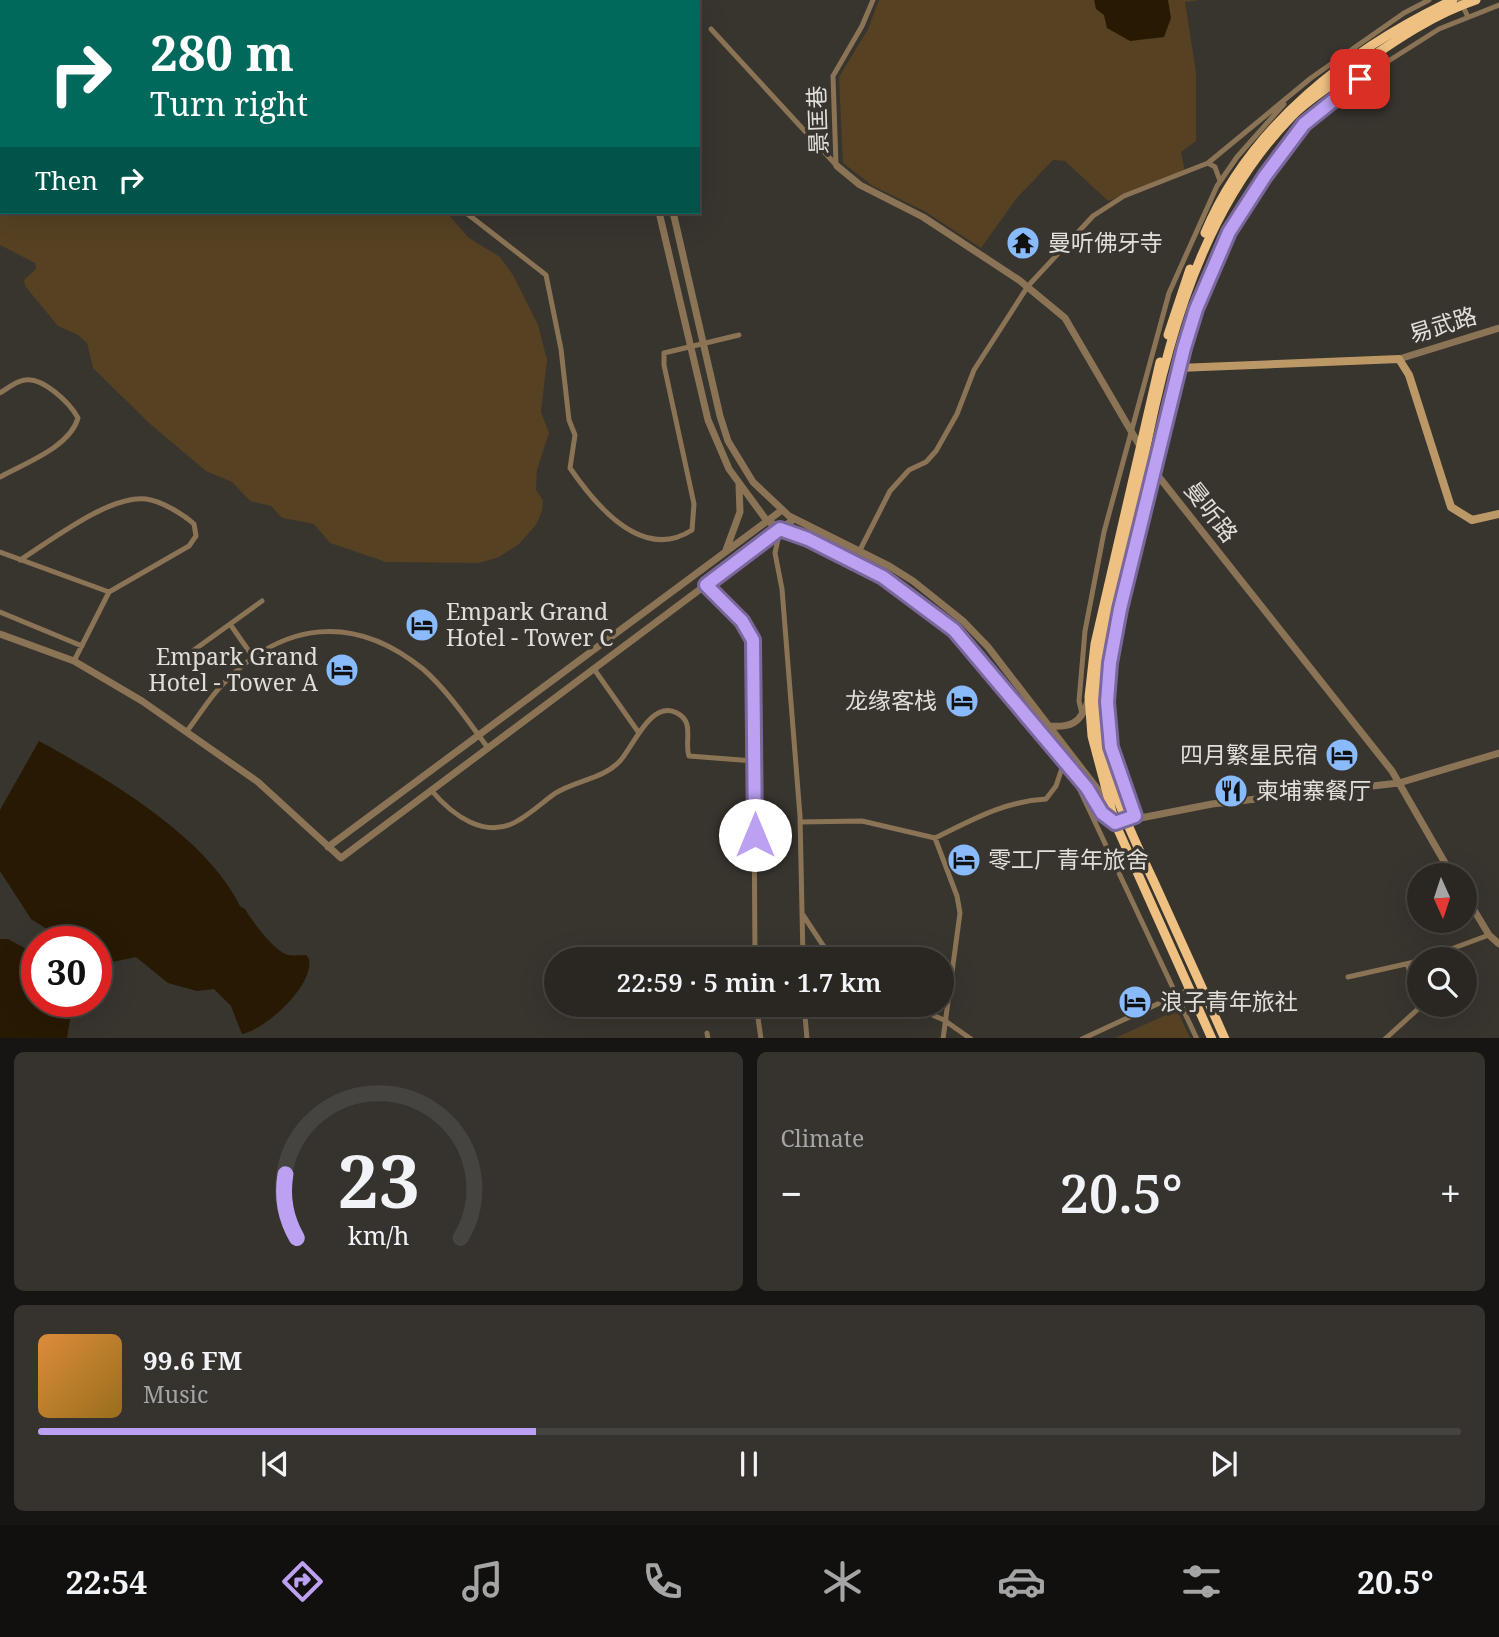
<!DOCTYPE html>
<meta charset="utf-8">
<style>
:root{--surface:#2a2722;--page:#36332f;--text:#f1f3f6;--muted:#a5a5a5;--line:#464440;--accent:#bca0f2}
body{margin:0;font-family:"Noto Serif","Noto Sans SC",serif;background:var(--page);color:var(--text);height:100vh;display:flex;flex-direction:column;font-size:26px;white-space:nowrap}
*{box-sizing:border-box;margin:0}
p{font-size:23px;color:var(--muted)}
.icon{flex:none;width:38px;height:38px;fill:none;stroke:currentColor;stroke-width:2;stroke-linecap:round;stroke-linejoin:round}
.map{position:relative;height:1038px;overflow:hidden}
.panel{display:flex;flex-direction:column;gap:14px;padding:14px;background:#171513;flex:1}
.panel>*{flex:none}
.guide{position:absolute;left:0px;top:0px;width:700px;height:214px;box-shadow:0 7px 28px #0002,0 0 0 2px var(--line);background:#00695c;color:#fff;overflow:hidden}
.needle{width:46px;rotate:177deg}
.buttons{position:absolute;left:1407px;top:863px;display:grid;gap:14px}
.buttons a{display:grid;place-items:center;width:70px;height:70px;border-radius:50%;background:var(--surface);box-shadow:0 7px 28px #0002,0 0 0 2px var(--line);font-size:35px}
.speed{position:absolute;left:21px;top:926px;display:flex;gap:14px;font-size:35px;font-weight:700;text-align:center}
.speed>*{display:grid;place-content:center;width:91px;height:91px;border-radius:50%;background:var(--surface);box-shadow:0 7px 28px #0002,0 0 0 2px var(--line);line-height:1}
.speed .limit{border:10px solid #d22;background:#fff;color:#111}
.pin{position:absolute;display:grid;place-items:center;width:60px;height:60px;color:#fff;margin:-30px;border-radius:14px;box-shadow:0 4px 10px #0006}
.me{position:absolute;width:77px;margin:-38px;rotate:0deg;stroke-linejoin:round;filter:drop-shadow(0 0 5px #0008)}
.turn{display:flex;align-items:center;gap:24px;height:147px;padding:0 35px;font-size:32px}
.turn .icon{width:91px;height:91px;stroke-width:2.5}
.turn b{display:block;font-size:49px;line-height:60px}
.then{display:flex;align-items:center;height:66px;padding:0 35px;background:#0003;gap:14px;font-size:26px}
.big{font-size:52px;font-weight:600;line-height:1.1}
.panel .tile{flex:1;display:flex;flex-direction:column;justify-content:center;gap:10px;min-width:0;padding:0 24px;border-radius:10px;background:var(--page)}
.panel .dial{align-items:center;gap:0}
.dial svg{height:182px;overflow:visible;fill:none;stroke:var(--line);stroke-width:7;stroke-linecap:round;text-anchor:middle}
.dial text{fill:var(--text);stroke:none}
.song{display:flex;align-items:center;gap:21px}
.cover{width:84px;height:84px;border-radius:10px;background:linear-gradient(135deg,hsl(30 70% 55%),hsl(40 70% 35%))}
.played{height:7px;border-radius:4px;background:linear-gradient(90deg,var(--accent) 35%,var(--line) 35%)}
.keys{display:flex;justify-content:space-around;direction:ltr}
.heat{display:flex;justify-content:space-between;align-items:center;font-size:38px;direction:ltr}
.panel .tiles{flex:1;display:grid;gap:14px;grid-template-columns:1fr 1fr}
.tile:last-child{grid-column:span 2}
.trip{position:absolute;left:544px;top:947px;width:410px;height:70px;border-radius:35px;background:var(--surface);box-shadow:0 7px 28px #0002,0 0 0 2px var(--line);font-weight:600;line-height:70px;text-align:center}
.tabs{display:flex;height:112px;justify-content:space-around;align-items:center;background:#11100e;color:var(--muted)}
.tabs .icon{width:49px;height:49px}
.tabs .current{color:var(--accent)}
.tabs b{font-size:32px;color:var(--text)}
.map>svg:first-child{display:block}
</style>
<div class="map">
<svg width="1499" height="1039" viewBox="0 0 1499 1039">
<rect width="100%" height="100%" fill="#38342e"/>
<path fill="#564122" d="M 0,0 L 319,0 L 2,2 L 2,212 L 446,212 L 469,238 L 500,257 L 513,275 L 538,325 L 547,360 L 541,412 L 549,433 L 537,470 L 536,490 L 543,500 L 542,511 L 536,525 L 519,544 L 499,557 L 479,563 L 386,562 L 330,543 L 314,524 L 282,518 L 271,506 L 250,501 L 232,482 L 206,471 L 149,423 L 93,368 L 87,343 L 78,335 L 58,326 L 25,286 L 24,280 L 36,269 L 35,263 L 0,245 Z
M 879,0 L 1200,0 L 1185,2 L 1196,72 L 1196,141 L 1181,152 L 1185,172 L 1108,201 L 1065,161 L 1053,160 L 1016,199 L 981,248 L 926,212 L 873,186 L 843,163 L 839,77 L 868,29 Z
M 1177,1010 L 1190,1038 L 1115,1038 Z"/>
<path fill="#281902" d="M 1094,0 L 1168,0 L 1171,18 L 1164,37 L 1130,41 L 1107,28 L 1104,15 L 1096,9 Z
M 39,741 C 106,778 206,836 240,906 L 245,909 C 252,921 274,951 288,955 C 294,956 300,955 306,955 L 309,959 C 314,986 266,1029 242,1034 L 231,1006 L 214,989 L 197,991 L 168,983 L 136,957 L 103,964 L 96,959 L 96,942 L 66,941 L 31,919 L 0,871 L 0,810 Z
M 0,939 L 8,939 L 37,955 L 37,1001 L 73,1001 L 67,1038 L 0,1038 Z"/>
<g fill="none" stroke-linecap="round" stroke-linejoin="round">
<path stroke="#8b7456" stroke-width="5" d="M 1460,0 L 1468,17
M 711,29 L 837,166
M 1208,163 L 1215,167 L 1220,181
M 836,165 L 833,76 L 862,26 L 873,0
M 465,212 L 546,275 L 561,349 L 569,420 L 575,435 L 570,468 C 596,506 643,562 692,530 L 694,504 L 664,365 L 664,353 L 739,335
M 0,393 C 8,388 16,381 25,380 C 43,377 70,403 78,418 C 70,447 25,463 0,477
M 780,530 L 775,553 L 782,589 L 800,816 L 803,959
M 860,550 L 890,491 L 909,470 L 926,462 L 936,451 L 957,414 L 974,370 L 1028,286 L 1093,216 L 1124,196 L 1208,163 L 1311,78 L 1404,13 L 1429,0
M 0,552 L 109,592
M 20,560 C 52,540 109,495 146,499 C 161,501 183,514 194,524 L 196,536 L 189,546 L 109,592 L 74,661
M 706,585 L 742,621 L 753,640 L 755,959
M 0,612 L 82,646
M 230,624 L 253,657
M 187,655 L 262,601
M 594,669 L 639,733
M 1082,714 L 1079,701 L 1085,631 L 1104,532 L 1169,293 L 1217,186 L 1237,157 L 1284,104
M 1027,717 L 1029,726 L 1078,786 L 1197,1039
M 187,731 C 199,716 209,698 223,684 C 283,621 354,613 423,669 C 448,691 468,721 488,748
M 431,790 C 452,815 486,841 519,820 C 531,813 542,803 554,794 C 575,780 602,780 620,761 C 633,747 651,699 677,713 C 695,722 684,741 689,756 L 754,761
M 1135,816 C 1114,753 1105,732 1110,663 L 1178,368 L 1196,309 L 1229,231 L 1304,124 L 1360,79 L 1439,29 L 1499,5
M 800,822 L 862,821 L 935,838 C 972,820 1005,801 1046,799 L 1056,786 L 1062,768
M 935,838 L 957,896 L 960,913 L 943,1039
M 803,915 L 832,959
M 1424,959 L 1489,935
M 1348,977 L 1419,961
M 756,1004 L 761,1039
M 804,1004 L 807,1039
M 907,1004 L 944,1020 L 971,1039
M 707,1033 L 708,1039
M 1082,1039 L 1190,989
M 1385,1039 L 1418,1009 L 1408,965"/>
<path stroke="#8b7456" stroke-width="7" d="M 566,0 L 567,2
M 580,0 L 580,2
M 837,166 L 860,185 L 923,217 L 1019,280 L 1065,318 L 1155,472 L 1392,771 L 1452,875
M 659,212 L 708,420 L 729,469 L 767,521 L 883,577 L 955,630 L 1087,787 L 1102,813 L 1115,823 L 1212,804 L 1399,783 L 1499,753
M 673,212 L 720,416 L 728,441 L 753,482 L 789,516 L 889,566 L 913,581 L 963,621 L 988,647 L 1109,804
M 1399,359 L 1499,328
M 726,550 L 740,512 L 739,485
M 0,634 L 74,661 L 142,701 L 258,782 L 341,858 L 794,519
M 1048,726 C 1071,728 1081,723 1088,701
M 328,847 L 782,510
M 1465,895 L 1489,935 L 1499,944"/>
<path stroke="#bb9866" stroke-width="8" d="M 1178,368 L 1399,359 L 1409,375 L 1451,507 L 1472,520 L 1499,514"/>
<path stroke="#eec082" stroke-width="9" d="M 1205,233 C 1250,125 1350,49 1453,0
M 1168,335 L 1190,269
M 1160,362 L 1095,644 L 1089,697 L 1092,736 L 1115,823 L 1212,1039
M 1225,1039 C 1202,987 1178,935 1155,884 C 1133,837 1109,788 1100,736 C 1089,672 1115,602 1128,539 C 1157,391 1182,229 1292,116 C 1311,97 1338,81 1360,65 C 1396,40 1434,14 1476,0"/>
</g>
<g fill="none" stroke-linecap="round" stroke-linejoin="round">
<defs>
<path id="route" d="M 755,835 L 753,640 L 742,621 L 706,585 L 780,529 L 808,539 L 883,577 L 954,630 L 1087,788 L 1102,813 L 1115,823 L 1135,816 L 1111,747 L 1107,702 L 1110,663 L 1120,609 L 1184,348 L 1196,309 L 1229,232 L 1265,176 L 1304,124 L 1360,79"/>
</defs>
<use href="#route" stroke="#7a689d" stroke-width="18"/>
<use href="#route" stroke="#bca0f2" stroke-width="12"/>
</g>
<defs>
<symbol id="temple-disc" viewBox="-11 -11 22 22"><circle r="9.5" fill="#88bafc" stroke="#38342e"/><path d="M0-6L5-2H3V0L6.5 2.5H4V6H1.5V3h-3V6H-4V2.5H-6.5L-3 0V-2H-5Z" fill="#111"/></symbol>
<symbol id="hotel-disc" viewBox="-11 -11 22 22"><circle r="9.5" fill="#88bafc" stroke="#38342e"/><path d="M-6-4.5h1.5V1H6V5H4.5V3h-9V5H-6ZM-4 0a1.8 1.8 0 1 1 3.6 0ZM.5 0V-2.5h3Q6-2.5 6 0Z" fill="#111"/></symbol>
<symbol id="restaurant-disc" viewBox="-11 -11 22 22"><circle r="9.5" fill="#88bafc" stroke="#38342e"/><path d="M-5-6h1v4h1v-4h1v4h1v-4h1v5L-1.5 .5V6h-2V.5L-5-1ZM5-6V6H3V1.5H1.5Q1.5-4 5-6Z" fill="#111"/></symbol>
</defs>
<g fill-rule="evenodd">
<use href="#temple-disc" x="1004" y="224" width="38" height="38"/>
<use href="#hotel-disc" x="403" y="606" width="38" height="38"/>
<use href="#hotel-disc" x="323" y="651" width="38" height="38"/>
<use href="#hotel-disc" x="943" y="682" width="38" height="38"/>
<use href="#hotel-disc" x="1323" y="736" width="38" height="38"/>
<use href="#restaurant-disc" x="1212" y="772" width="38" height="38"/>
<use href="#hotel-disc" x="945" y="841" width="38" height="38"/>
<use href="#hotel-disc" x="1116" y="983" width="38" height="38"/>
</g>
<g text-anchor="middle" stroke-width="7" stroke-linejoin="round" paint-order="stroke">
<g font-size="23" fill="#e1deda" stroke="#38342e">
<text transform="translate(818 120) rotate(-92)" y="8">景匡巷</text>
<text transform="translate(1443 325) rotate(-17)" y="8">易武路</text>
<text transform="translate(1211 512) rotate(52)" y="8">曼听路</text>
</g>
<g font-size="23" fill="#e1deda" stroke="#38342e" text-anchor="start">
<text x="1048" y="251">曼听佛牙寺</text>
<text x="446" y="620">Empark Grand<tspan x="446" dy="26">Hotel - Tower C</tspan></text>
<text x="318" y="665" text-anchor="end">Empark Grand<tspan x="318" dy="26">Hotel - Tower A</tspan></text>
<text x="937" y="709" text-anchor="end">龙缘客栈</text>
<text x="1318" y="763" text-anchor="end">四月繁星民宿</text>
<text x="1256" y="799">柬埔寨餐厅</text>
<text x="988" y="868">零工厂青年旅舍</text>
<text x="1160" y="1010">浪子青年旅社</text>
</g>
</g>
</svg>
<div class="buttons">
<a><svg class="needle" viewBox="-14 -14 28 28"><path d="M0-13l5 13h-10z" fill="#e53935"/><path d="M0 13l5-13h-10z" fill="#a5a5a5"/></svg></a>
<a><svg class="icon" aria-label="search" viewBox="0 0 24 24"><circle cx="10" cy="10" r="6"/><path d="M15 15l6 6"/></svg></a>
</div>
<div class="speed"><div class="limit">30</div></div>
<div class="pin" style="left:1360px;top:79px;background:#d93025"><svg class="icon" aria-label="arrive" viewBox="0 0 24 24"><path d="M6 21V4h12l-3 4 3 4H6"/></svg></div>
<svg class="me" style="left:755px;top:835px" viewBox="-20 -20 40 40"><circle r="19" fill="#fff"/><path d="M0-13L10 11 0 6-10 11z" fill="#bca0f2"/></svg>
<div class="trip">22:59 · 5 min · 1.7 km</div>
<div class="guide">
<div class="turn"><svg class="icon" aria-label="right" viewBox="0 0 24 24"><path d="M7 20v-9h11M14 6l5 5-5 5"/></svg><div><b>280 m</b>Turn right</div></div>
<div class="then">Then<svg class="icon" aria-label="right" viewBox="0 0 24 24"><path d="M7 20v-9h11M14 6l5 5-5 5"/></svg></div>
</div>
</div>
<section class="panel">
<div class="tiles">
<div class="tile dial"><svg viewBox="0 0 100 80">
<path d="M14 69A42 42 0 1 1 86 69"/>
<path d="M14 69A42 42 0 0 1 9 41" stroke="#bca0f2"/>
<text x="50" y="56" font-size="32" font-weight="700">23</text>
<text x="50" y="72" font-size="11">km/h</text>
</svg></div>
<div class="tile"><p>Climate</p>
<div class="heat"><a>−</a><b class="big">20.5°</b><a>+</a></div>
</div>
<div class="tile">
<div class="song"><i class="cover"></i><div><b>99.6 FM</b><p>Music</p></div></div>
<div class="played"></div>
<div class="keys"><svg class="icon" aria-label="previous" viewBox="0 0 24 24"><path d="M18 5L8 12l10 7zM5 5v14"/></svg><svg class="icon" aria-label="pause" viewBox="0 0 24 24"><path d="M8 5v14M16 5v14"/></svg><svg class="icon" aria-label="next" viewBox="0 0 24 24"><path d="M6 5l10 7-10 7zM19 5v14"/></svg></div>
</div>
</div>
</section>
<nav class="tabs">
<b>22:54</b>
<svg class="icon current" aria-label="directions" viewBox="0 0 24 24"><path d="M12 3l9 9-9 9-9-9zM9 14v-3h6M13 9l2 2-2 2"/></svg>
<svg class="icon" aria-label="music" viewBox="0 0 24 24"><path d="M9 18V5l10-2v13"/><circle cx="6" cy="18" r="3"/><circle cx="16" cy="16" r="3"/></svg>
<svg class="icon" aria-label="phone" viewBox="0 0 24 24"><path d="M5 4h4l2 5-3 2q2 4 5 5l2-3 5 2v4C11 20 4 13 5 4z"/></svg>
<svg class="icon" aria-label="climate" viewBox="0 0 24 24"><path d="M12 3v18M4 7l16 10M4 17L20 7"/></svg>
<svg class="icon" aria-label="car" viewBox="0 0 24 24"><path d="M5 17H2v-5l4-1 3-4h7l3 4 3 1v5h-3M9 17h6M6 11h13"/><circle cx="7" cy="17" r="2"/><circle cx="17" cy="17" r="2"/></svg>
<svg class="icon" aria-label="filters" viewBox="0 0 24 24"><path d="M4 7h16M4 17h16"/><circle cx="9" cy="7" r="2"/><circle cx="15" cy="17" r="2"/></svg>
<b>20.5°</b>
</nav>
